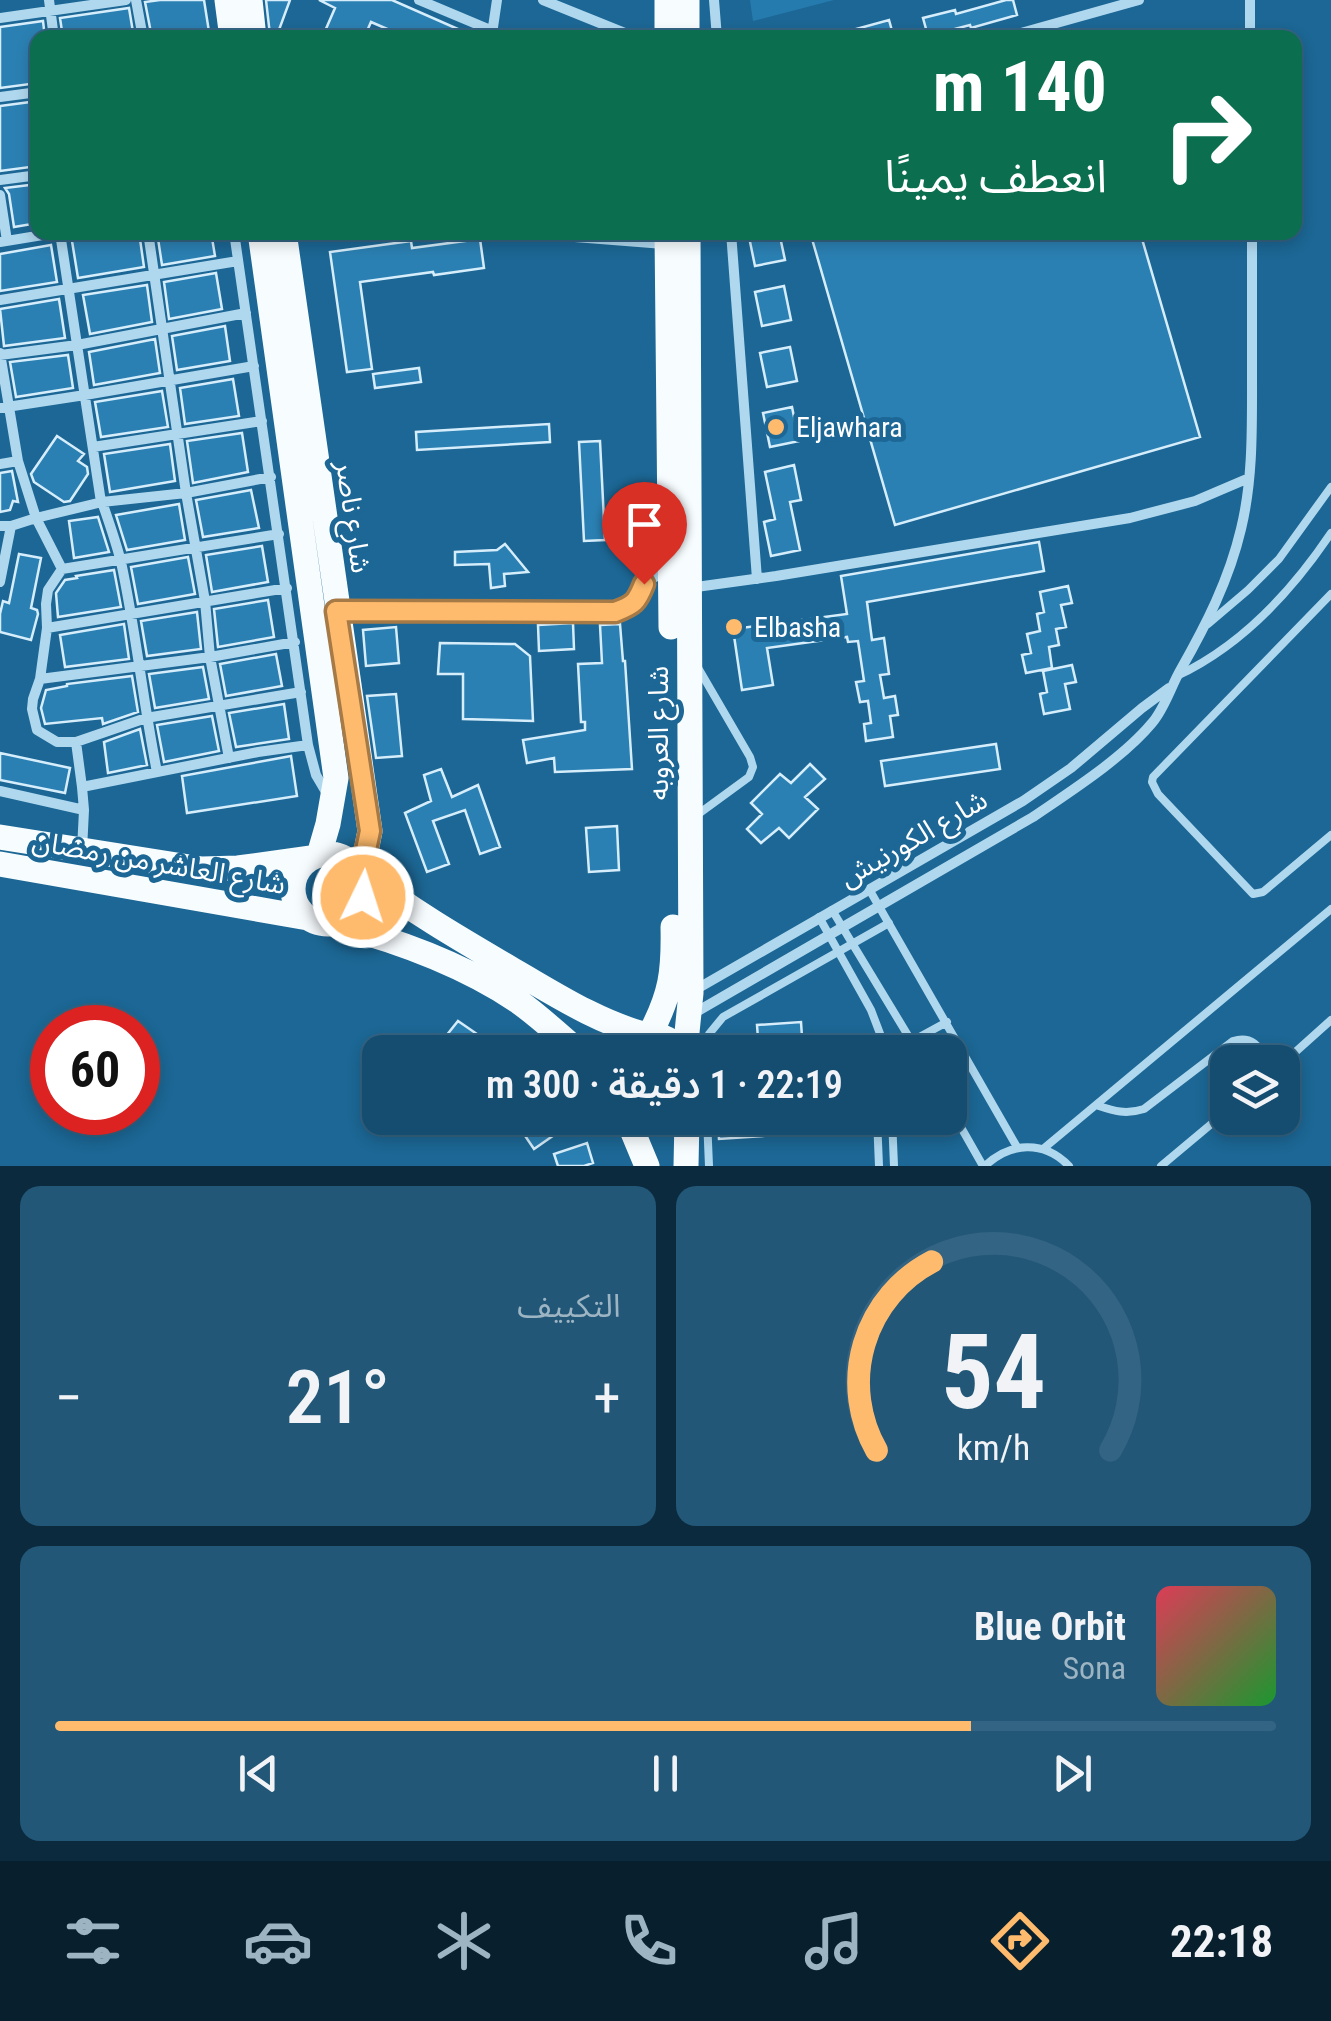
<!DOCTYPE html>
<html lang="ar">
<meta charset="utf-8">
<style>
:root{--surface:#154d70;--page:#225778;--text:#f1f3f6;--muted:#9db4c3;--line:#346483;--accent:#ffbb6d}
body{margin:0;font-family:"Roboto Condensed","Noto Sans Arabic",sans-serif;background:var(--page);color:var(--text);direction:rtl;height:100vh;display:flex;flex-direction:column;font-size:38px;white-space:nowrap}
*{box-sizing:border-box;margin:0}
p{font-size:32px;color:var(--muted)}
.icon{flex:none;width:55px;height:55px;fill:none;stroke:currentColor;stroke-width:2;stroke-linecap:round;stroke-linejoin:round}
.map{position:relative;height:1166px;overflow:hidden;direction:ltr}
.panel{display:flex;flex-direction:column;gap:20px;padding:20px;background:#0c2a3e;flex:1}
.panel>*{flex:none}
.guide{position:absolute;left:30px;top:30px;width:1272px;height:210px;border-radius:20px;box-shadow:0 5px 15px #0003,0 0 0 2px var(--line);direction:rtl;background:#0b6e4f;color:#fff;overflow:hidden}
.fabs{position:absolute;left:1210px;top:1045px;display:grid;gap:20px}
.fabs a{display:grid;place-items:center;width:90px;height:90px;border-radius:20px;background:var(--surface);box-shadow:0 5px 15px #0003,0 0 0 2px var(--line);font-size:50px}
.speed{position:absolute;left:30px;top:1005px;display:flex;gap:20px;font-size:50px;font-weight:700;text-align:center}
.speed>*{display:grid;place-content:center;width:130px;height:130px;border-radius:50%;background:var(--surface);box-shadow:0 5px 15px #0003,0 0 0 2px var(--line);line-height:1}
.speed .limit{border:15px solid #d22;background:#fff;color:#111}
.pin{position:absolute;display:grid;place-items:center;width:85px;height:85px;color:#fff;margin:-102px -42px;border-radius:50% 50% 50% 0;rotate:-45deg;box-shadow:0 0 10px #0007}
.pin .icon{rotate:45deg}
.me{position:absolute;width:110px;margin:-55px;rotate:4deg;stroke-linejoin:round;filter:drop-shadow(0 0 8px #0008)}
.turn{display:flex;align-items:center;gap:35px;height:210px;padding:0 30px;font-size:45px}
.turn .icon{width:130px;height:130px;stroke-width:2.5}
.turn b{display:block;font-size:70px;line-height:85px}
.big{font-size:75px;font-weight:600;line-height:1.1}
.panel .card{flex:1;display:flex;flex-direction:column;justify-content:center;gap:15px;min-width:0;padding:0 35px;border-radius:20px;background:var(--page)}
.panel .dial{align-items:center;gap:0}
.dial svg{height:260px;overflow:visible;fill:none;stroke:var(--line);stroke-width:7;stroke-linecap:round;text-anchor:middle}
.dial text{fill:var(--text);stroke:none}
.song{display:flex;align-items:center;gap:30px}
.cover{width:120px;height:120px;border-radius:15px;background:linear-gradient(135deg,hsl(350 70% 55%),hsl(130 70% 35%))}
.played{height:10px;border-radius:5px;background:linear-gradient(90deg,var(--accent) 75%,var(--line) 75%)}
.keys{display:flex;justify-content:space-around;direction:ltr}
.heat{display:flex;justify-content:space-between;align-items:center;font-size:55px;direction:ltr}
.panel .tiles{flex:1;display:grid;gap:20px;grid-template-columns:1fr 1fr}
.card:last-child{grid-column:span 2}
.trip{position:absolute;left:362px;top:1035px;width:605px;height:100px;border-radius:20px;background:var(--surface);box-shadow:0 5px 15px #0003,0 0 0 2px var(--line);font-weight:600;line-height:100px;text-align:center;direction:rtl}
.menu{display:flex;height:160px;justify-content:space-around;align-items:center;background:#081f2d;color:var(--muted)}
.menu .icon{width:70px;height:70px}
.menu .selected{color:var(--accent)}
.menu b{font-size:45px;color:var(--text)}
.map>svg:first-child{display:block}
</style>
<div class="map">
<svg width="1331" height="1166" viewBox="0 0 1331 1166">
<rect width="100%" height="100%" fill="#1c6795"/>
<path fill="#257bae" d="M 750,0 L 834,0 L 753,21 Z"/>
<path fill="#2b80b3" stroke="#d6edfb" stroke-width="2.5" d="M 160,0 L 204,0 L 210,38 L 152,38 L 145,2 Z
M 266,0 L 290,0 L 276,38 L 270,35 Z
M 319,0 L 392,0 L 476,37 L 408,38 L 371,22 L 364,38 L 322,38 L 335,8 Z
M 1006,0 L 1013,0 L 1017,15 L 971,28 L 970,25 L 928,36 L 923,18 L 955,10 L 956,14 Z
M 129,8 L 134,38 L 63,38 L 60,18 Z
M 889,20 L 894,38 L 838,38 L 838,34 Z
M 43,21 L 45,38 L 38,38 L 38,83 L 0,88 L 0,27 Z
M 38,101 L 38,166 L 0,171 L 0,106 Z
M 38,184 L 38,223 L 14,227 L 9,194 L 5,188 Z
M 127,232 L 139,232 L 144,267 L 78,278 L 72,241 Z
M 157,232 L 211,232 L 215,256 L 162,265 Z
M 748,232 L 779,232 L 785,260 L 755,266 Z
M 810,232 L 892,232 L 892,238 L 912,232 L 1064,232 L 1064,237 L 1080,232 L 1140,232 L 1200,437 L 895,525 Z
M 480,239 L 484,268 L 434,275 L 433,272 L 360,282 L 372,369 L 347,372 L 330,252 L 411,241 L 412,248 Z
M 51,245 L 57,282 L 0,291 L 0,254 Z
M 216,273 L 222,309 L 169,319 L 164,282 Z
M 147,285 L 152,322 L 90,334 L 83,295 Z
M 784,286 L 791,320 L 762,326 L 755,292 Z
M 59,299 L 65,338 L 4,346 L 0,309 Z
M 225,326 L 230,361 L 177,370 L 172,336 Z
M 155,339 L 160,373 L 94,385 L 89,352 Z
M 790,347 L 797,381 L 767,387 L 760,353 Z
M 68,355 L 73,388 L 16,397 L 10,362 Z
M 419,368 L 421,382 L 375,388 L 373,374 Z
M 233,379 L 239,416 L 185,424 L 180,388 Z
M 162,391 L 168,427 L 101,437 L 95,402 Z
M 792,407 L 799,441 L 770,447 L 763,413 Z
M 549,424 L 550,442 L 417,450 L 416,432 Z
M 242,433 L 248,472 L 193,483 L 187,441 Z
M 57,436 L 84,454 L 78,461 L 87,467 L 88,474 L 70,501 L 64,502 L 34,482 L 31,474 Z
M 600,441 L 605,540 L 584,541 L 579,442 Z
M 170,444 L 175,481 L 110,492 L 104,454 Z
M 794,465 L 801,500 L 790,502 L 800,550 L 771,556 L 764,522 L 775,519 L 765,472 Z
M 12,471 L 18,502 L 13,501 L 10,510 L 0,512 L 0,473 Z
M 251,490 L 259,528 L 203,537 L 196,500 Z
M 179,504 L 185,540 L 127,550 L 116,515 Z
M 98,517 L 109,552 L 74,558 L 69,521 Z
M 1039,542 L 1044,571 L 867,602 L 872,640 L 884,638 L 889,674 L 880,675 L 884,698 L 895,696 L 898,715 L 890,716 L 893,737 L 866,741 L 864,724 L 871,723 L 868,701 L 860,702 L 856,682 L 864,681 L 858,641 L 848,642 L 847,637 L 767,648 L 773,685 L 742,690 L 733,629 L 847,614 L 841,576 Z
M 505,544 L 528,572 L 504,574 L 505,586 L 491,588 L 489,564 L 455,565 L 455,552 L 497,550 Z
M 262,546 L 268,582 L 212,592 L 206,555 Z
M 19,554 L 41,558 L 31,608 L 37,610 L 38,614 L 31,640 L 0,632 L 0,614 L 3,601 L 9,603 Z
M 188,557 L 195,594 L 138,604 L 131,567 Z
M 114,570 L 121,607 L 58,617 L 56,593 L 65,580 L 77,578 L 76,576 Z
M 1068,586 L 1072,603 L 1061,605 L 1066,627 L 1056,629 L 1059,645 L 1049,647 L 1052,668 L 1026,673 L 1022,655 L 1031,653 L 1027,634 L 1040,631 L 1037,614 L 1044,612 L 1040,592 Z
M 268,600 L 274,637 L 218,647 L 214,609 Z
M 197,612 L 201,649 L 147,656 L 141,621 Z
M 573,623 L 574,649 L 539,651 L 538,625 Z
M 124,624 L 129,659 L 65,667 L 60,635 Z
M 620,624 L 623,661 L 625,661 L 632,769 L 555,772 L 554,758 L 527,763 L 523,740 L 585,730 L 585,722 L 581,722 L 578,664 L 602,663 L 600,625 Z
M 396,627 L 399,663 L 366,666 L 363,630 Z
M 440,643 L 515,644 L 530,656 L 533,721 L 463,719 L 463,674 L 438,674 Z
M 276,654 L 282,686 L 226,696 L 220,664 Z
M 1072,665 L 1076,682 L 1065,684 L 1070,709 L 1044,714 L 1040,694 L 1047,692 L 1043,671 Z
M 203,667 L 209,699 L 155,708 L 149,674 Z
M 132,676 L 138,712 L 103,724 L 102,718 L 45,724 L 41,708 L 46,690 L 67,686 L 67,684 Z
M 396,694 L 402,756 L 376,758 L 367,696 Z
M 284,704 L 289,739 L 236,747 L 229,713 Z
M 212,716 L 219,751 L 164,762 L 157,725 Z
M 140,729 L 147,765 L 108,773 L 104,742 Z
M 996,744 L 1000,769 L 885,786 L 881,761 Z
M 0,753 L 70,768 L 65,793 L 0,780 Z
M 291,756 L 297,796 L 187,813 L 182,776 Z
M 810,764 L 825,779 L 805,797 L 818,809 L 789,838 L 779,828 L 761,843 L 747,829 L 762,814 L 751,803 L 780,774 L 791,783 Z
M 441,769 L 452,797 L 478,785 L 500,847 L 480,854 L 465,810 L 433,821 L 449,864 L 427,872 L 405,813 L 431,801 L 424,775 Z
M 617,826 L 619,870 L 589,872 L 586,828 Z
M 458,1021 L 490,1043 L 483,1052 L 469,1052 L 446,1036 Z
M 801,1022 L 803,1052 L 759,1052 L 757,1025 Z
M 527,1118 L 565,1118 L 570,1124 L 534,1149 L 517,1124 Z
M 718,1118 L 808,1118 L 808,1133 L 719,1139 Z
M 587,1143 L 593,1163 L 584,1166 L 558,1166 L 554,1154 Z"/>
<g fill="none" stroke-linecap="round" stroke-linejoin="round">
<path stroke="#afd8ef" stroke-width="8" d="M 1331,594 L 1153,777 L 1152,782 L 1158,794 L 1253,894 L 1263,892 L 1331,835
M 1208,624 L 1248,590 L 1279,559 L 1331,487
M 1177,676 C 1241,646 1292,591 1331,533
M 697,815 L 749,777 L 753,767 L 750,757 L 697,666
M 869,889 L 1017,1147
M 832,910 L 918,1052
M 819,917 L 871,1010 L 887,1052
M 706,1052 L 709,1034 L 723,1017 L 889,923
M 876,1052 L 879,1037
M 892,1052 L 947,1022
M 1282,1064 L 1331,1020
M 1096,1105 C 1114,1111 1125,1115 1144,1109 L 1233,1041 C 1250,1036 1262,1045 1264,1062
M 950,1108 L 983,1166
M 707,1118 L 709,1166
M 877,1118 L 879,1166
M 892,1118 L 894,1166
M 1043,1149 L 1331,909
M 985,1166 C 1010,1142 1044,1140 1069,1166
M 1161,1166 L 1228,1110"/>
<path stroke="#afd8ef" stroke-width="10" d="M 49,0 L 54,38
M 136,0 L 143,38
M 419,0 L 493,31
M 543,0 L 637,38
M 714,0 L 717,38
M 1250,0 L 1250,38
M 0,18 L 126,0
M 492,34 L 497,0
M 1003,38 L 1139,0
M 0,97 L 38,92
M 0,180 L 38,175
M 0,195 L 7,241
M 148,232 L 186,493 L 205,601 L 210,657 L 229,758
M 234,232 L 308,745 L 316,775 L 329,797
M 511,232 L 664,244
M 731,232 L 757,579
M 60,233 L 101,502
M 0,242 L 61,232
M 0,300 L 238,261
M 0,353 L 18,461 L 36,518 L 62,569 L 279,534
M 0,355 L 77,345 L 246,313
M 0,408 L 85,395 L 254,366
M 93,447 L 262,421
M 0,464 L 18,461
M 102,502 C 109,522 116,542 121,562 C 136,631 143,702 157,772
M 0,526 L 11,526 L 36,518 L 102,502 L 186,493 L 271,477
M 62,569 L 48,590 L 46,604 L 47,628 L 40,679 L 33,699 L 32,709 L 37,730 L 57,742 L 76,742 L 146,718 L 301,692
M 0,582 L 11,526
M 689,588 L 776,576 L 1130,518 L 1195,501 L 1249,478
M 338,611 L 615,612 C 621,610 627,609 632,606 C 650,593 633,581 668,573
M 47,628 L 287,588
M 40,679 L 210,657 L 295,642
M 76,742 L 82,787
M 0,791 L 84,810
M 82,850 L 84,810 L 82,787 L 258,752 L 308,745
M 695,990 L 1023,801 L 1071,768 L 1142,708 L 1169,688
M 691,1015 L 1033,817 C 1071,791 1123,758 1152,723 C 1165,708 1171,686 1181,669 C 1206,625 1229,580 1241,529 C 1253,480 1252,428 1252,378 C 1252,329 1252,281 1252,232"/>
<path stroke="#f7fcff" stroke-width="25" d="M 227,0 L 232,38
M 250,0 L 254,38
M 667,0 L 667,38
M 687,0 L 687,38
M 260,232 L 336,778 L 328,824 L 319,855
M 284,232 L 370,831 L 366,851 L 356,867
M 667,232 L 671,627
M 0,837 L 202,869 L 238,868 L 311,858
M293 889a35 35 0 1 1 70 0a35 35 0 1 1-70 0Z
M 0,864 L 308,918
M 358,870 C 407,908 460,939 513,970 C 555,994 596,1021 643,1034
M 334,924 C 399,941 463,964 519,1002 C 540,1017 559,1035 579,1052
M 650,1034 C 671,994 674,972 673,927
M 616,1052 C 634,1029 664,1029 682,1052
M 685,1052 L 691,993 L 688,232
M 627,1118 L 647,1166
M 686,1166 L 687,1118"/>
</g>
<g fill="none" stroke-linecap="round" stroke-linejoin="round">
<defs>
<path id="route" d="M 363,897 L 364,883 L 356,866 L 366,850 L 370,831 L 336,611 L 615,612 C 634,605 637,602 644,584"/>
</defs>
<use href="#route" stroke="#a67a47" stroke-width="25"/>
<use href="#route" stroke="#ffbb6d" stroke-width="18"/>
</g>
<g fill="#ffbb6d" stroke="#1c6795" stroke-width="4">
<circle cx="776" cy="427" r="10"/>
<circle cx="734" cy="627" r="10"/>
</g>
<g text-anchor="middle" stroke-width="10" stroke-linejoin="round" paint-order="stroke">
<g font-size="28" fill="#fff" stroke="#1c6795" text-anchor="start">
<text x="796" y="437">Eljawhara</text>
<text x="754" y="637">Elbasha</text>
</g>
<g font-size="28" fill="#fff" stroke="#1c6795">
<text transform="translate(354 517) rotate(82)" y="10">شارع ناصر</text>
<text transform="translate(658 733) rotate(-90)" y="10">شارع العروبه</text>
<text transform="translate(913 838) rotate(-30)" y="10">شارع الكورنيش</text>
<text transform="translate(159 862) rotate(10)" y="10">شارع العاشر من رمضان</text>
</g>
</g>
</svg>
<div class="fabs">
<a><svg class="icon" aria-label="layers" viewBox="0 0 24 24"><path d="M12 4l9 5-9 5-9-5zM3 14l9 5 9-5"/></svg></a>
</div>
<div class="speed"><div class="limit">60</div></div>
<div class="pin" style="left:644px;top:584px;background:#d93025"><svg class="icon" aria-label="arrive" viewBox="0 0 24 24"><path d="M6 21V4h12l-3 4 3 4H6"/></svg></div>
<svg class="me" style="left:363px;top:897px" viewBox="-20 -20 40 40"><circle r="17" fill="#ffbb6d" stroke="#fff" stroke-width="3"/><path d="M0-11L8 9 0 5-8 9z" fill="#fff"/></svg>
<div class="trip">22:19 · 1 دقيقة · 300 m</div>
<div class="guide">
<div class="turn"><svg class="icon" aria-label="right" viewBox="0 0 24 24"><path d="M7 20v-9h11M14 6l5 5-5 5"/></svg><div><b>140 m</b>انعطف يمينًا</div></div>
</div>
</div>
<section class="panel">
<div class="tiles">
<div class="card dial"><svg viewBox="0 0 100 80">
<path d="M14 69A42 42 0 1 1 86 69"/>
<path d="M14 69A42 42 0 0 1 31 11" stroke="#ffbb6d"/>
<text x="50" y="56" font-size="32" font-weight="700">54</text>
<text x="50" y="72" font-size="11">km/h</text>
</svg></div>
<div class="card"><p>التكييف</p>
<div class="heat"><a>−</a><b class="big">21°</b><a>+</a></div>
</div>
<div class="card">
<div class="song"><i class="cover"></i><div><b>Blue Orbit</b><p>Sona</p></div></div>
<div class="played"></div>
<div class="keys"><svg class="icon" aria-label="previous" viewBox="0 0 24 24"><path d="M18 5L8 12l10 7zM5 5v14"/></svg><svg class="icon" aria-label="pause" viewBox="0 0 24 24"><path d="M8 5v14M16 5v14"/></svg><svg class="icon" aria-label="next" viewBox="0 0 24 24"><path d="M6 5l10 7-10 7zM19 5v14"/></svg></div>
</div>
</div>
</section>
<nav class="menu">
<b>22:18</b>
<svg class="icon selected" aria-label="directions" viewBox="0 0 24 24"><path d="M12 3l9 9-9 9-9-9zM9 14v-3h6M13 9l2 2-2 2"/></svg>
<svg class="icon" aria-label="music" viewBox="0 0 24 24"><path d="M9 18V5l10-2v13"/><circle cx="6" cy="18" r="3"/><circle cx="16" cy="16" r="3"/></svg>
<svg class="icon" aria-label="phone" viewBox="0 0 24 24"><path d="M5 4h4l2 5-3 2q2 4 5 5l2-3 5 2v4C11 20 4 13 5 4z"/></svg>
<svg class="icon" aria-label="climate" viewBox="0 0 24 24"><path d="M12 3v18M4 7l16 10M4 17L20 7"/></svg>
<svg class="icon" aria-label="car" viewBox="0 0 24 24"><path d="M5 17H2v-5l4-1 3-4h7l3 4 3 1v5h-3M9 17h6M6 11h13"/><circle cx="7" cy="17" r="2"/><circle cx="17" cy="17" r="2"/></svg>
<svg class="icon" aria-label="filters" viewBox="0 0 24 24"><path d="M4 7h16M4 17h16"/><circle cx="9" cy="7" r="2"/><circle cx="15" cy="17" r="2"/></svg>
</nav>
